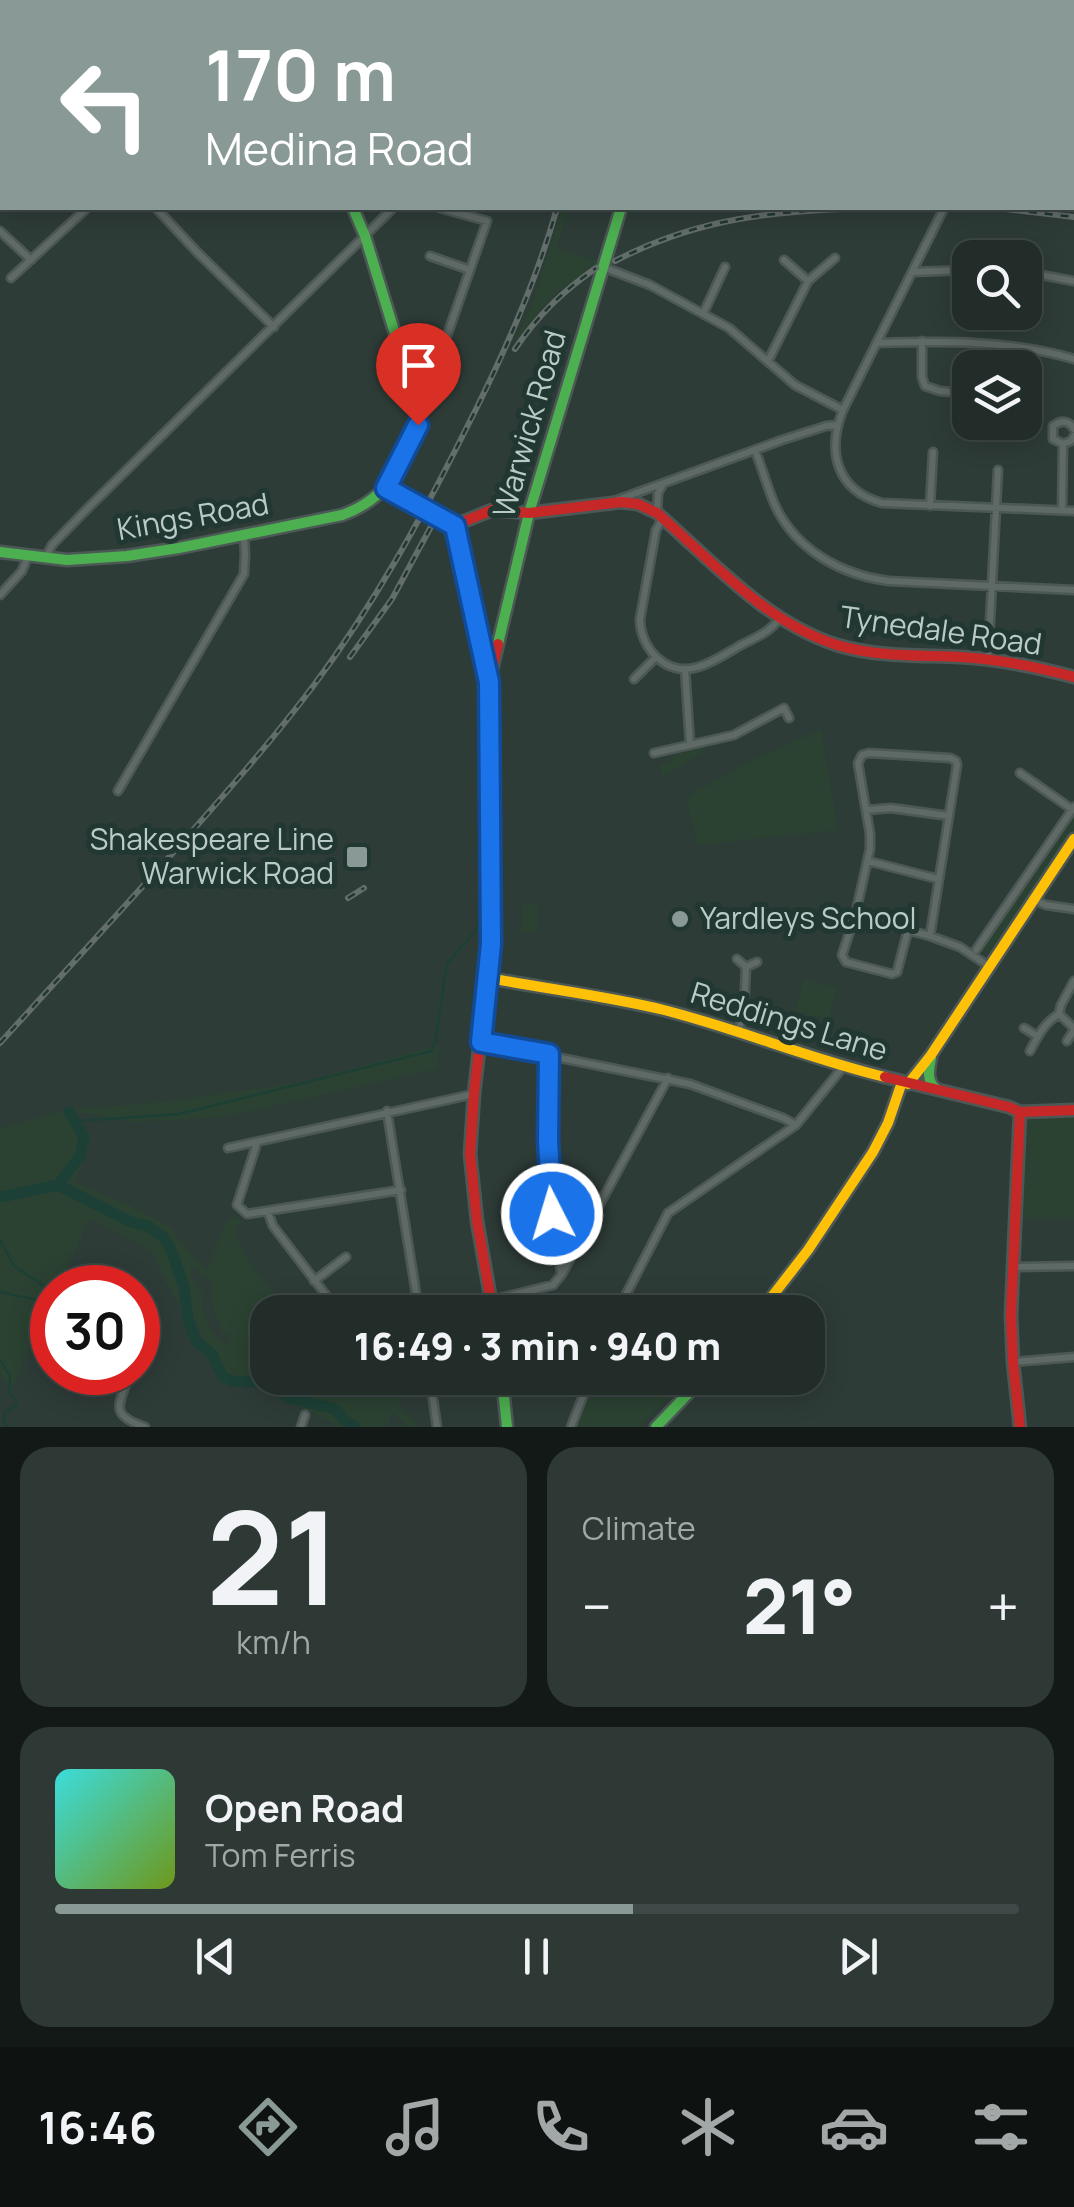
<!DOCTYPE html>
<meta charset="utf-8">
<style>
:root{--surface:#222d2a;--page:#2e3936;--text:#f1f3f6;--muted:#a2a8a8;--line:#3f4947;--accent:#899995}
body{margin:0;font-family:Manrope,sans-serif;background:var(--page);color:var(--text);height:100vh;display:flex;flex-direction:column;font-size:38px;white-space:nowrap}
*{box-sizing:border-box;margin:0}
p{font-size:32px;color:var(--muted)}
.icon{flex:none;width:55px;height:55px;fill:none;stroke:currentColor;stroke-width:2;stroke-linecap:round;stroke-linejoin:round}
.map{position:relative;height:1427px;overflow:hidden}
.sheet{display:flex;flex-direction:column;gap:20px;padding:20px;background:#131917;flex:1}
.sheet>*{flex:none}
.guide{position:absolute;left:0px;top:0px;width:1075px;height:210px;box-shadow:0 5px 25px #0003,0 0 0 2px var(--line);background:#899995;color:#fff;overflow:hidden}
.fabs{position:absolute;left:952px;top:240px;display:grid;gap:20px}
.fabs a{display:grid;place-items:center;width:90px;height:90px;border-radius:20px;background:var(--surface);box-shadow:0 5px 25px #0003,0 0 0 2px var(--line);font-size:50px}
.speed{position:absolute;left:30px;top:1265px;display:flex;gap:20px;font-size:50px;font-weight:700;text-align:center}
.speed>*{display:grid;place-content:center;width:130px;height:130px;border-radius:50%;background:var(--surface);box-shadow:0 5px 25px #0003,0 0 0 2px var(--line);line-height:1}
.speed .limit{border:15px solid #d22;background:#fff;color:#111}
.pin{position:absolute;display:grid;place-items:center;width:85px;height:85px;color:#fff;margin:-102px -42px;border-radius:50% 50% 50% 0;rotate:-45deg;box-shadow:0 0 10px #0007}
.pin .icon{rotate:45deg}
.me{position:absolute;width:110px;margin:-55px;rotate:355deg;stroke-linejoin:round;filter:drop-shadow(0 0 8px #0008)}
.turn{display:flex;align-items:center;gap:35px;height:210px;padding:0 40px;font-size:45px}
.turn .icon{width:130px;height:130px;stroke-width:2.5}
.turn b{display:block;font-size:70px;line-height:85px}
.big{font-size:75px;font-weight:800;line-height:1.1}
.sheet .tile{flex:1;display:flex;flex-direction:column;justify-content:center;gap:15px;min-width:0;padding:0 35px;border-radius:30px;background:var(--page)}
.sheet .dial{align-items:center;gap:0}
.dial b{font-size:130px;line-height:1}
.song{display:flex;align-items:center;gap:30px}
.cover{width:120px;height:120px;border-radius:15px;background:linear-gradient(135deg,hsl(180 70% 55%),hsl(80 70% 35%))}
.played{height:10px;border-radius:5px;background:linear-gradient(90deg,var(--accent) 60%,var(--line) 60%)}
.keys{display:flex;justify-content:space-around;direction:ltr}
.heat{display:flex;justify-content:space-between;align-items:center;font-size:55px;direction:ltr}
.sheet .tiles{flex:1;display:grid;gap:20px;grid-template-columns:1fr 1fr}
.tile:last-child{grid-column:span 2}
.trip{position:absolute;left:250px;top:1295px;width:575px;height:100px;border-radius:30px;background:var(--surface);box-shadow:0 5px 25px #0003,0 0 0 2px var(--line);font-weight:800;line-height:100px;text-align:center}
.menu{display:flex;height:160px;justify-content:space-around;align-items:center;background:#0e1211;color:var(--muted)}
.menu .icon{width:70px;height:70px}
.menu .on{color:var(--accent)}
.menu b{font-size:45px;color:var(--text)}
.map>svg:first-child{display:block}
</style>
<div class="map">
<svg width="1074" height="1427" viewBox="0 0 1074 1427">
<rect width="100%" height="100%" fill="#2e3c38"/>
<path fill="#2b4232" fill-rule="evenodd" d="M 562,208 L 570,208 L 556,249 L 598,261 C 592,271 565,284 554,296 C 539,311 526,329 513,346 L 533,301 Z
M 821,730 L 838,830 L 698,845 L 687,802 L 689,796 L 751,760 Z
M 710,746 L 683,766 L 662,776 L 660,765 L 671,762 L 671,755 Z
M 1074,814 L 1074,830 L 990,956 L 979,950 Z
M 522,905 L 538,905 L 538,931 L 522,931 Z
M 804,979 L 837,988 L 828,1020 L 795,1011 Z
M 440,1045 L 436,1069 L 224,1117 L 135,1122 L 75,1111 L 90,1144 L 75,1182 L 130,1205 L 170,1227 L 188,1251 L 207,1269 L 224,1226 L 234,1215 L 243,1222 L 236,1228 C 235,1251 275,1293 290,1312 L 268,1312 L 268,1378 L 350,1378 L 366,1385 L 398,1386 L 400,1407 L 416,1423 L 413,1427 L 407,1427 L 394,1412 L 389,1418 L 391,1421 L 386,1427 L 337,1427 L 323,1417 L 295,1405 L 264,1388 L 238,1384 L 218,1372 L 208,1354 L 197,1322 L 173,1296 L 153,1253 L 142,1245 L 89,1219 L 59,1287 L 52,1288 L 52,1302 L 11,1389 L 0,1373 L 0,1128 L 65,1110 L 171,1101 L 297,1083 ZM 190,1268 L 197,1268 L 200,1276 L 212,1281 C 209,1304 214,1313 223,1334 L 232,1333 L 229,1335 L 225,1344 C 209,1331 200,1314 203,1293 L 194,1283 Z
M 1074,1115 L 1074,1219 L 1019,1219 L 1023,1117 Z
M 655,1378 L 687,1378 L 640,1427 L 577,1427 L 595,1380 L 631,1390 L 633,1381 Z"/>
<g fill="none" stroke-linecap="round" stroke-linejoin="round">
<path stroke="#1d4036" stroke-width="2.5" d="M 76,1121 L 179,1114 L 431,1051 L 435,1042 L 447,964 L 479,926
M 0,1240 L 14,1266 L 47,1288
M 0,1292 L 42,1301
M 0,1360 L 10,1376 L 9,1393 L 17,1402 L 15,1406 L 5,1412 L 4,1423 L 7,1427"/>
<path stroke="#1d4036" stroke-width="11" d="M 58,1185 L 80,1156 L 84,1137 L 69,1112
M 0,1197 L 58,1185 L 131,1222 L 148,1226 L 164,1238 L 171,1250 L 184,1286 L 188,1319 L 196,1341 L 212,1354 L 223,1377 L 232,1381 L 269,1383 L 290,1398 L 335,1409 L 343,1419 L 355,1427"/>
<defs>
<path id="street" d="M 183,2 L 185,0
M 639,2 L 640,0
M 1045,2 L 1046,0
M 0,135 L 2,133
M 156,208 L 197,252 L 274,327
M 944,208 L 843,410 C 827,450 835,490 882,503 L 1074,511
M 0,231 L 31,260
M 430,256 L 470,270
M 784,260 L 808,281
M 603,267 L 650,285 L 729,328 L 795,385 L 843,410
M 912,272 L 970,270
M 1025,272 L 1074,281
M 11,278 L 87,208
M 703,314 L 725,267
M 922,341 L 922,377 L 925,386 L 940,391 L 970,394
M 878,343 C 945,341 1009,340 1074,359
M 768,361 L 808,281 L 835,258
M 416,398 L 428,390 L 487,221 L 440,208
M 1063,444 L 1053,439 L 1053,426 C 1061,420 1069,420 1074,429
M 1063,444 L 1071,441 L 1074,436
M 755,450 C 762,468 767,486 774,503 C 794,549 841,575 889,581 L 1074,590
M 617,500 L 782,440 L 826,426 L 837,425
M 930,506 L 933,452
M 1062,510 L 1063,444
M 657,513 L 658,493 L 663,484
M 663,518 L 656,530 L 640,619 C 640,648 666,677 698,667 C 713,663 727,653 741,645 C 755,638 770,632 780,618
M 46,557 L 52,545 L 87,509 L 393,208
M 0,595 L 22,571 L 28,556
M 988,659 L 998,470
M 685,669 L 690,744
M 634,679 L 656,657
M 654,753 L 734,735 L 784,708 L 789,718
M 1020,773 L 1073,810
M 118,791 L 244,574 L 245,554 L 244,535
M 867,810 L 891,808 L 949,816
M 868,861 L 938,879
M 1034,900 L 1046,905 L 1074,909
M 855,916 L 842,955 L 846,962 L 892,974 L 897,972 L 908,930
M 930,936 L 957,765 L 956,761 L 950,758 L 869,753 L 862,755 L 858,763 L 870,834 L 870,849 L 855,916 L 930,936 L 960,947 L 990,967
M 976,950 L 1074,807
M 737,959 L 746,967 L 744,1012 L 738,1032
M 746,967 L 757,962
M 1074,981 L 1061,1005 L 1059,1014 L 1074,1028
M 1024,1028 L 1037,1036
M 1067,1041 L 1074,1030
M 481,1042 L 690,1084 L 783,1118 L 796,1125
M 1030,1051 C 1038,1036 1044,1023 1059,1014
M 549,1054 L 549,1187 L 561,1273
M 387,1111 L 419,1312
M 257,1143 L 237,1205 L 247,1214 L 401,1190
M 228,1148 L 474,1094
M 268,1212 L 273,1226 L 339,1312
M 1012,1267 L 1074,1266
M 314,1281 L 346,1257
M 492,1300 L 553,1285 L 562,1274 L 668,1078
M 51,1310 L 52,1310
M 617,1312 L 668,1213 L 796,1125 L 843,1067
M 138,1343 L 138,1348
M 1013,1362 L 1074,1357
M 130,1372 C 120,1405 107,1414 145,1427
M 430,1378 L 437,1427
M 301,1427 L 305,1415
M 571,1427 L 590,1378"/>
<path id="fast" d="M 0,552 L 67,560 L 127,556 L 179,548 L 342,515 C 388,499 411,459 419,412 L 365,236 L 353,208
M 498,644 L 529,513 L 621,208
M 931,1058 C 929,1069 926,1081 936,1089
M 502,1378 L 507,1427
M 656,1427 L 703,1378"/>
<path id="slow" d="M 503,0 L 506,2
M 787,2 L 789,0
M 1072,62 L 1074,62
M 489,978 C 547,989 606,996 664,1010 C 739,1029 810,1059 885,1077
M 908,1084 L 931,1055 L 1074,839
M 760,1312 L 808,1250 L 873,1152 L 888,1123 L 902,1082"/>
<path id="jam" d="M 278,0 L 279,2
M 532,0 L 536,2
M 488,680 L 455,525 L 492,510 L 529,513 L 621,502 L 638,504 L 657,513 C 712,561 765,622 837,645 C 876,657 919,655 960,657 C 999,659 1037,667 1074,677
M 885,1077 L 1009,1107 L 1020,1112 L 1074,1110
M 1020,1112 L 1011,1315 L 1013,1362 L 1020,1427
M 493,1312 L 477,1221 L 470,1154 L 474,1094 L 491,944 L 489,682 L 498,644"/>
</defs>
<use href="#street" stroke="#4c5855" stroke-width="11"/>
<use href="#fast" stroke="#4c5855" stroke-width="15"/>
<use href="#slow" stroke="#4c5855" stroke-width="15"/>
<use href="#jam" stroke="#4c5855" stroke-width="15"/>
<use href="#street" stroke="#5f6966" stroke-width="6"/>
<use href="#fast" stroke="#4caf50" stroke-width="10"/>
<use href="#slow" stroke="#ffc107" stroke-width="10"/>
<use href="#jam" stroke="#c62828" stroke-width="10"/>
<defs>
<path id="rail" d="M 597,2 L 597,0
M 997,208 L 1074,217
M 615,261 C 700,217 771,212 864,208
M 515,349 C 538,315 563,291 596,268
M 350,657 L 392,599 L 441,508
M 348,898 L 364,888
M 0,1043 C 59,978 119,913 178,847 C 225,794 272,741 314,685 C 373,606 421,519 465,431 C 502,359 535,286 557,208"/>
</defs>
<use href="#rail" stroke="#636d6a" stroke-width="6"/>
<use href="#rail" stroke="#213731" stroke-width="2.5" stroke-dasharray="8" stroke-linecap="butt"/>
<defs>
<path id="fast-bridge" d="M 395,492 L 455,525"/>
</defs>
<use href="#fast-bridge" stroke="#4c5855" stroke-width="15" stroke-linecap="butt"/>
<use href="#fast-bridge" stroke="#4caf50" stroke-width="10"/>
</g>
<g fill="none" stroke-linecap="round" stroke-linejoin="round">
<defs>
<path id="route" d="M 418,425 L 386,488 L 455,526 L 489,682 L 491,944 L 481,1042 L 549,1054 L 548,1140 L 552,1214"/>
</defs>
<use href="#route" stroke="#114b97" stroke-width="25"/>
<use href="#route" stroke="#1a73e8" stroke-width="18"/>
</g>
<g fill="#899995" stroke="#213731" stroke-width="4">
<rect x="345" y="845" width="24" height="24" rx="5"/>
<circle cx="680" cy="919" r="10"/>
</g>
<g text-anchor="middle" stroke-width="10" stroke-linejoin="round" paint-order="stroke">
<g font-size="30" fill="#bacbc7" stroke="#213731">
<text transform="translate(530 424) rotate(-74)" y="10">Warwick Road</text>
<text transform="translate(193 517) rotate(-10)" y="10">Kings Road</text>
<text transform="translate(941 631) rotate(8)" y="10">Tynedale Road</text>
<text transform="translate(789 1022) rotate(17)" y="10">Reddings Lane</text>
</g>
<g font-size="30" fill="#bacbc7" stroke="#213731" text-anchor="end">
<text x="334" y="850">Shakespeare Line<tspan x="334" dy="34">Warwick Road</tspan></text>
<text x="700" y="929" text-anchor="start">Yardleys School</text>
</g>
</g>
</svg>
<div class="fabs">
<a><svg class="icon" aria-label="search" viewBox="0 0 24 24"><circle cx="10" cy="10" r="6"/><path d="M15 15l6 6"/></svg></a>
<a><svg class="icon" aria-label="layers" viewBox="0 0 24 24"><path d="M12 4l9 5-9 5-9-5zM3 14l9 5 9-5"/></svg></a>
</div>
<div class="speed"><div class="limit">30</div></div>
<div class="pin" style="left:418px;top:425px;background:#d93025"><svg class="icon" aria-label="arrive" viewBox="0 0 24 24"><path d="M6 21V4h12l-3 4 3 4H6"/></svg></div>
<svg class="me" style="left:552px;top:1214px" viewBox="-20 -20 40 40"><circle r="17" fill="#1a73e8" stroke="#fff" stroke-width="3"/><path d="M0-11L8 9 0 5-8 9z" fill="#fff"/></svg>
<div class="trip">16:49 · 3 min · 940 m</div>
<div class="guide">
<div class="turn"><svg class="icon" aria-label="left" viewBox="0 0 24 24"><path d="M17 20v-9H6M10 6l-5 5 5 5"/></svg><div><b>170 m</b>Medina Road</div></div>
</div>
</div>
<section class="sheet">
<div class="tiles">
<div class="tile dial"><b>21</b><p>km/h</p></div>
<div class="tile"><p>Climate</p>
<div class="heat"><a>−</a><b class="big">21°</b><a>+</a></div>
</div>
<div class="tile">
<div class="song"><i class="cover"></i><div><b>Open Road</b><p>Tom Ferris</p></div></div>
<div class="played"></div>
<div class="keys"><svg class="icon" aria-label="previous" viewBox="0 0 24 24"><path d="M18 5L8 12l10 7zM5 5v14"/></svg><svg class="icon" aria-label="pause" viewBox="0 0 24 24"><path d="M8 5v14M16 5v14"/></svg><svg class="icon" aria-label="next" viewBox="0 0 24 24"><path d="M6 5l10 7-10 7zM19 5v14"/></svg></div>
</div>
</div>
</section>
<nav class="menu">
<b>16:46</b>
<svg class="icon on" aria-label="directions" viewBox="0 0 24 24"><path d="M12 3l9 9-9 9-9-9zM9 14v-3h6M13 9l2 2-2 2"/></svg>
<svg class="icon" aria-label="music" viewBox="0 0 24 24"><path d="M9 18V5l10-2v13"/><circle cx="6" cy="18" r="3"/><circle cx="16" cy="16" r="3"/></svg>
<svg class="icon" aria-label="phone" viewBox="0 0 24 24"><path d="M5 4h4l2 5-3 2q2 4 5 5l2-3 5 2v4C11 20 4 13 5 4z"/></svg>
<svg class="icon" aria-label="climate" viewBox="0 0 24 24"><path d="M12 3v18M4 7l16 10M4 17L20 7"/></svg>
<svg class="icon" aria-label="car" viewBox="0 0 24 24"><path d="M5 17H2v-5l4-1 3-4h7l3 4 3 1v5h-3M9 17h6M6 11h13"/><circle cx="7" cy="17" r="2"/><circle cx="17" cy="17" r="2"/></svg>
<svg class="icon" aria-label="filters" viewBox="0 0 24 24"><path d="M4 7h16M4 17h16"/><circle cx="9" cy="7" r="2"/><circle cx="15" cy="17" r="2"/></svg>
</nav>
